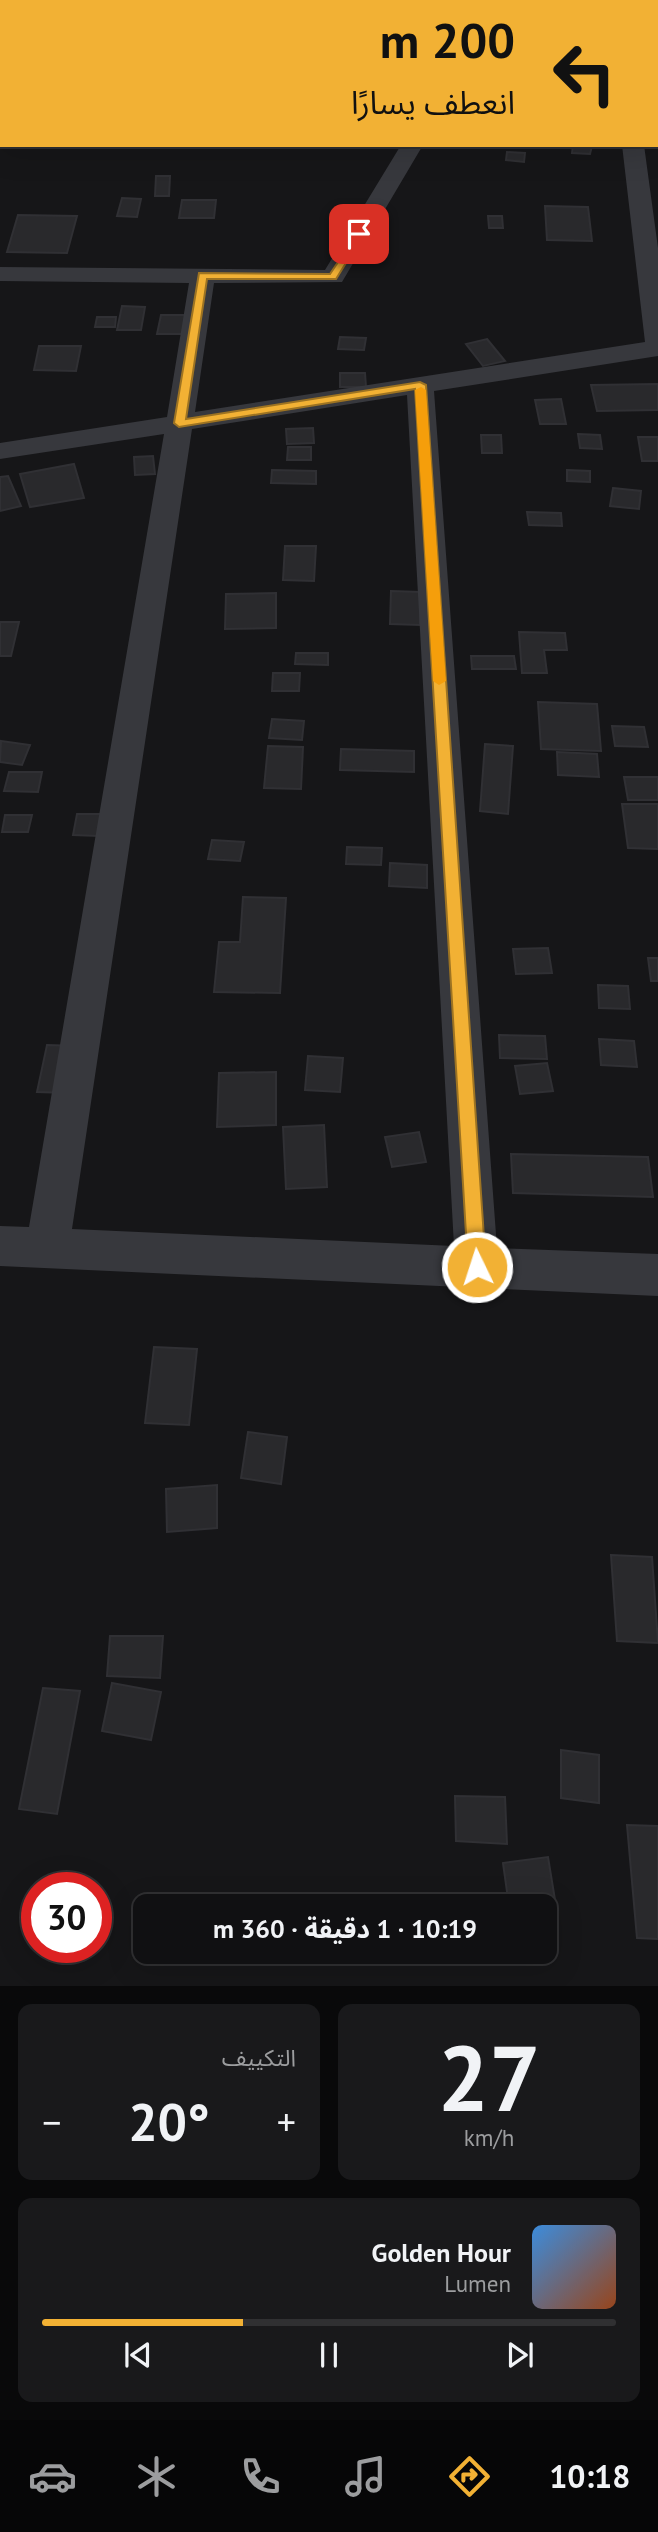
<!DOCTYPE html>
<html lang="ar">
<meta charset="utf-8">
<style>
:root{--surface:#101012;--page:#19191b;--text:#f1f3f6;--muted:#9c9d9f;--line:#303032;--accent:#f2b134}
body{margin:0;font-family:"PT Sans","Noto Sans Arabic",sans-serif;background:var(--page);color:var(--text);direction:rtl;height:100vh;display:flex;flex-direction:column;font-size:26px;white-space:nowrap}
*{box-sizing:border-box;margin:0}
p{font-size:23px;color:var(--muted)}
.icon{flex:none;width:38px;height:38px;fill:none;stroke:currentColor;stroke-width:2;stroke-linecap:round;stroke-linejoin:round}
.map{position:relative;height:1986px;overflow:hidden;direction:ltr}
.panel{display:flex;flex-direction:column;gap:18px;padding:18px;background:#09090a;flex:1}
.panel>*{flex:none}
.hud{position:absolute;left:0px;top:0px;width:658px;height:147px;box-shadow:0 7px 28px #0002,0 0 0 2px var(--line);direction:rtl;background:#f2b134;color:#111;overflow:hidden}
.speed{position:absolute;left:21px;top:1872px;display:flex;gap:14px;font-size:35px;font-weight:700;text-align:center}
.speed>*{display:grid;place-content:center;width:91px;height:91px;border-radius:50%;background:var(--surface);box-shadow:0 7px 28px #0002,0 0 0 2px var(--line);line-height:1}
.speed .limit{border:10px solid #d22;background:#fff;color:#111}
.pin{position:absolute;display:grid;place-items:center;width:60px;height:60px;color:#fff;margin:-30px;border-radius:14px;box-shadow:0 4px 10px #0006}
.me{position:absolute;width:77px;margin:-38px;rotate:356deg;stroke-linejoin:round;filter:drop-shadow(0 0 5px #0008)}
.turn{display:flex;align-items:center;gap:24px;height:147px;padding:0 28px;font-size:32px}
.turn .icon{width:91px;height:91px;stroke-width:2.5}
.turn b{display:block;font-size:49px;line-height:60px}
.big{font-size:52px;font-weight:700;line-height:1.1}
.panel .widget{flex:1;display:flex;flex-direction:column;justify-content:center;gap:10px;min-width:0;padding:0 24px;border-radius:14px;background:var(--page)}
.panel .dial{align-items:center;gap:0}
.dial b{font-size:91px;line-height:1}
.song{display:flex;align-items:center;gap:21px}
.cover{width:84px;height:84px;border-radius:10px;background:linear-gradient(135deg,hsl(210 70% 55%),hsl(20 70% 35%))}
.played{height:7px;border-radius:4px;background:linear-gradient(90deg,var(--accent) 35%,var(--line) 35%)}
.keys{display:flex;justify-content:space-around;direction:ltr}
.heat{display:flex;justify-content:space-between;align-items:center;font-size:38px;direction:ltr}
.panel .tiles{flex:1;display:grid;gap:18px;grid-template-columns:1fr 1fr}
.widget:last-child{grid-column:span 2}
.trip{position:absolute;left:133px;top:1894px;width:424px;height:70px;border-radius:14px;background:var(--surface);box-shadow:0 7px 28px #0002,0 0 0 2px var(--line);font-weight:700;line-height:70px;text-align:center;direction:rtl}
.dock{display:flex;height:112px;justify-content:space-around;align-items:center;background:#060607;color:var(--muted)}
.dock .icon{width:49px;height:49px}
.dock .active{color:var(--accent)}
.dock b{font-size:32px;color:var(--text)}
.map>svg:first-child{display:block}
</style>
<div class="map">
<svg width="658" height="1986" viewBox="0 0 658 1986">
<rect width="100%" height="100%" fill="#161618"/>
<path fill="#29292c" stroke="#303034" stroke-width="2" d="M 573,145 L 592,146 L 590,154 L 572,153 Z
M 507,152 L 525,153 L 524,162 L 506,160 Z
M 156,176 L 170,176 L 169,196 L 155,196 Z
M 122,198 L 141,199 L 137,217 L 117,216 Z
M 182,200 L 216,200 L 214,218 L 179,218 Z
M 545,206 L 588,207 L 592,241 L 547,240 Z
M 18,215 L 77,216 L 67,253 L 7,252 Z
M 488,216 L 502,216 L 503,228 L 489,228 Z
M 122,306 L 145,307 L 141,330 L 117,330 Z
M 161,315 L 187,315 L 184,334 L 157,334 Z
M 97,317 L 116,317 L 115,327 L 95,327 Z
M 340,337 L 366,338 L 364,350 L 338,349 Z
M 487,339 L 505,361 L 483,366 L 466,344 Z
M 39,346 L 81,346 L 76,371 L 34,370 Z
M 340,373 L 365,373 L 366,387 L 340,387 Z
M 658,384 L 658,410 L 597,411 L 591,385 Z
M 561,399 L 566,424 L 540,424 L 535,400 Z
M 313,428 L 314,443 L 287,444 L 286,429 Z
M 578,434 L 600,435 L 602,449 L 580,448 Z
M 481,435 L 501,435 L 502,453 L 482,453 Z
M 638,437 L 658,437 L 658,461 L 642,461 Z
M 288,447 L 311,447 L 311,460 L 287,460 Z
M 153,456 L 155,474 L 135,475 L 134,457 Z
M 74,464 L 84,498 L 30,507 L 20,474 Z
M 272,470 L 316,471 L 316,484 L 271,483 Z
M 567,470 L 590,471 L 590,482 L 567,481 Z
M 8,476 L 21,506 L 0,511 L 0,477 Z
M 613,488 L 641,491 L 639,509 L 610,506 Z
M 527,512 L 561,513 L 562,526 L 529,525 Z
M 285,546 L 316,546 L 314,581 L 283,580 Z
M 391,591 L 420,592 L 420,625 L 390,624 Z
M 276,593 L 276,628 L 225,629 L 226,594 Z
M 0,622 L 19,622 L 11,656 L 0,656 Z
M 519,632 L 565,633 L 567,650 L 544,650 L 547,673 L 522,673 Z
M 296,653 L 328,653 L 328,665 L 295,664 Z
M 471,656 L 514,656 L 516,669 L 472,669 Z
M 273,673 L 300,673 L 299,691 L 272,691 Z
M 538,702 L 597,704 L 601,751 L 541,749 Z
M 272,719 L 304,721 L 302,740 L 269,738 Z
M 612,726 L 644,727 L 648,747 L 615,746 Z
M 1,741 L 30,745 L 22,765 L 0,762 Z
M 485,744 L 513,746 L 508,814 L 480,811 Z
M 268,746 L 303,747 L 301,789 L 264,788 Z
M 341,749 L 414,751 L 414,772 L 340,770 Z
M 557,752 L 597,754 L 599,777 L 558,775 Z
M 9,772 L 42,772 L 38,792 L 4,791 Z
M 624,777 L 658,777 L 658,800 L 628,800 Z
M 622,804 L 658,804 L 658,849 L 628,848 Z
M 77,814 L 102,814 L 99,836 L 73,835 Z
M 5,815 L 32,815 L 28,832 L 2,832 Z
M 212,840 L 244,842 L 240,861 L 208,859 Z
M 347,847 L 382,848 L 381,865 L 346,864 Z
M 390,863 L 427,865 L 427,888 L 389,886 Z
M 243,897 L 286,898 L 280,993 L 214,992 L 219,942 L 240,942 Z
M 548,948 L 552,973 L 516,974 L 513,949 Z
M 648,958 L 658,958 L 658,981 L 651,981 Z
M 598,985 L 628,986 L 630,1009 L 599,1008 Z
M 499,1035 L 545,1036 L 547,1059 L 500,1058 Z
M 599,1039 L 634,1041 L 637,1067 L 601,1065 Z
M 47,1045 L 78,1046 L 69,1093 L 37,1092 Z
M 308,1056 L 343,1058 L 340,1092 L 305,1090 Z
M 547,1063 L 553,1091 L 520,1094 L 515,1066 Z
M 276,1072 L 276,1125 L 217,1127 L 219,1073 Z
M 324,1125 L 327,1187 L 286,1189 L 283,1127 Z
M 419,1132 L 426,1162 L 392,1167 L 385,1137 Z
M 511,1154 L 648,1157 L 653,1197 L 513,1193 Z
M 154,1347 L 197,1349 L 189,1425 L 145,1423 Z
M 248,1432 L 287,1437 L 281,1484 L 241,1478 Z
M 217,1485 L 217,1528 L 167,1532 L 166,1489 Z
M 611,1555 L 652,1557 L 658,1643 L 617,1641 Z
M 110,1636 L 163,1636 L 160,1678 L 107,1676 Z
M 112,1683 L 161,1692 L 151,1740 L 102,1731 Z
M 43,1688 L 80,1691 L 57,1814 L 19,1809 Z
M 561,1750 L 599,1755 L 599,1803 L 561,1798 Z
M 455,1796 L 505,1797 L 507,1844 L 456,1841 Z
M 627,1825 L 658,1826 L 658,1939 L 637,1938 Z
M 548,1857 L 557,1912 L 544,1913 L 544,1906 L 509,1906 L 503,1863 Z"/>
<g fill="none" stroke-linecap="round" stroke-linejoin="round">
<path fill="#37383d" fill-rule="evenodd" d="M 240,0 L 278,0 L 238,2 Z
M 477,0 L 497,0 L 476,2 Z
M 2,24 L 2,37 L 0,37 L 0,25 Z
M 656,108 L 658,108 L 658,120 L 656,120 Z
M 401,145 L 423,145 L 342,282 L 214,283 L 195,412 L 645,342 L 622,145 L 644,145 L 658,248 L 658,356 L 434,391 L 497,1248 L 658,1254 L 658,1296 L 0,1266 L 0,1226 L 29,1227 L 164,434 L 0,459 L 0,443 L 167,417 L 189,283 L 0,281 L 0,267 L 325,270 ZM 407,395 L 454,1246 L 72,1229 L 192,429 Z"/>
</g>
<path fill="#f2b134" stroke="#9d7322" stroke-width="2" d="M 359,231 L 364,234 L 336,279 L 207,279 L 186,419 L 420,382 L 426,385 L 486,1267 L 483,1273 L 477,1275 L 470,1273 L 468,1267 L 415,389 L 179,427 L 174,423 L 199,273 L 330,274 Z"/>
<path fill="#f59e0b" d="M 421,387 L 426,390 L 446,681 L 439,685 L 433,681 L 415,390 Z"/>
</svg>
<div class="speed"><div class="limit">30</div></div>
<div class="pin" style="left:359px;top:234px;background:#d93025"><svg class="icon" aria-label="arrive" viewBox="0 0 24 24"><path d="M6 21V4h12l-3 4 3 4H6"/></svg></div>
<svg class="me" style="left:477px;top:1267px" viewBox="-20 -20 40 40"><circle r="17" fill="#f2b134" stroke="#fff" stroke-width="3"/><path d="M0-11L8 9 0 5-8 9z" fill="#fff"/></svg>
<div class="trip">10:19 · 1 دقيقة · 360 m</div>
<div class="hud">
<div class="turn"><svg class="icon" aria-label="left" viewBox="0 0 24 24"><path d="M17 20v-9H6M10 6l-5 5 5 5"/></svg><div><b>200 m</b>انعطف يسارًا</div></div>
</div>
</div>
<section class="panel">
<div class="tiles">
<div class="widget dial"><b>27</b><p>km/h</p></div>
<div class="widget"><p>التكييف</p>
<div class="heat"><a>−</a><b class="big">20°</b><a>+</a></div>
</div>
<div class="widget">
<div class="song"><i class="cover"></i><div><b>Golden Hour</b><p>Lumen</p></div></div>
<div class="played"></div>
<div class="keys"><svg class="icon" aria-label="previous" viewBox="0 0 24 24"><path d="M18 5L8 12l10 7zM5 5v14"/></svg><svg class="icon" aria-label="pause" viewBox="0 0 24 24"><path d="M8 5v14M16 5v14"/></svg><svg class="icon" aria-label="next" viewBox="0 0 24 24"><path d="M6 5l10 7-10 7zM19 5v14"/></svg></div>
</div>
</div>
</section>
<nav class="dock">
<b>10:18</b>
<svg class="icon active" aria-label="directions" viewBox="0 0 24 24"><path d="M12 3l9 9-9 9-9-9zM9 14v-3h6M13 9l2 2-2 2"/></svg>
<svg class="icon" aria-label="music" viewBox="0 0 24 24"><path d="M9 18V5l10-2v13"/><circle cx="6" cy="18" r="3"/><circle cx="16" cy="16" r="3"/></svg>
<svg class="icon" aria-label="phone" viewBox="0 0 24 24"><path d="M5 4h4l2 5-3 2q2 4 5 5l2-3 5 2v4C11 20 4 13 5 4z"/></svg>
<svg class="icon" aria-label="climate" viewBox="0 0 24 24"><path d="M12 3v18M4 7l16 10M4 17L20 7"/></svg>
<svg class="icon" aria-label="car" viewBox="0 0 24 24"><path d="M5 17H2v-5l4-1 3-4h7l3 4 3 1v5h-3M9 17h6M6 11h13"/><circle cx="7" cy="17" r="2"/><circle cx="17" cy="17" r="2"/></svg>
</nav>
